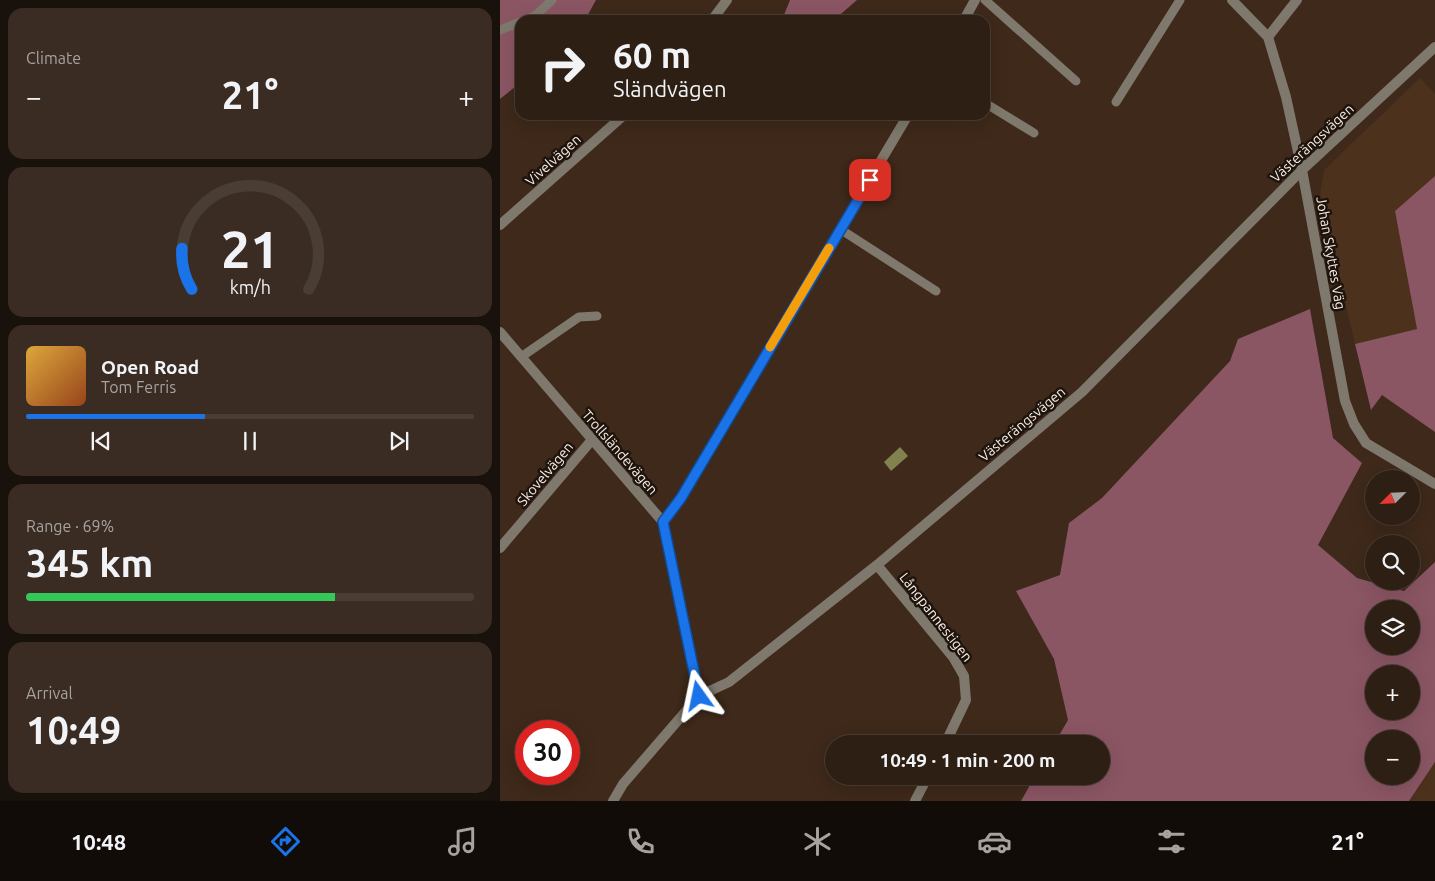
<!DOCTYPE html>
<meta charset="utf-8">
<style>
:root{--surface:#2e1f14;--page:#3a2c22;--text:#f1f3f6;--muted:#a7a2a0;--line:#493d34;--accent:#1a73e8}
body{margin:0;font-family:Ubuntu,sans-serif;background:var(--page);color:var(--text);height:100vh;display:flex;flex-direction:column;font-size:19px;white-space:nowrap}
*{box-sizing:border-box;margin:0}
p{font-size:16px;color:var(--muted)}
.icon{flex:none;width:28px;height:28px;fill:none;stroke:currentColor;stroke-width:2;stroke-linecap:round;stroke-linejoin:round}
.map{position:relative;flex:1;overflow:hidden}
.side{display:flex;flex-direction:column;gap:8px;padding:8px;background:#19110b;width:500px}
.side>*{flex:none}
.top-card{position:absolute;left:15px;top:15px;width:475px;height:105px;border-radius:15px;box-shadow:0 5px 20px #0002,0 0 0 1px var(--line);background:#2e1f14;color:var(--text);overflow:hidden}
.needle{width:32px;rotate:246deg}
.tools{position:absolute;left:865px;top:470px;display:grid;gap:10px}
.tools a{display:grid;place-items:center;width:55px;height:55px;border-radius:50%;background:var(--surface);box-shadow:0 5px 20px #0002,0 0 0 1px var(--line);font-size:25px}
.speed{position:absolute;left:15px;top:720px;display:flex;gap:10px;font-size:25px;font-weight:700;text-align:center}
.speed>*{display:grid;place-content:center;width:65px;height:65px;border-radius:50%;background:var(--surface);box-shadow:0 5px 20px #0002,0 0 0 1px var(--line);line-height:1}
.speed .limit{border:8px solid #d22;background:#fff;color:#111}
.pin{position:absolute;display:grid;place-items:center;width:42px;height:42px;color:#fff;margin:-21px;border-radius:10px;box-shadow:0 2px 8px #0006}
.me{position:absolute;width:55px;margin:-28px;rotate:348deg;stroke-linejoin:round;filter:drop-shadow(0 0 4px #0008)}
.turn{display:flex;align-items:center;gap:18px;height:105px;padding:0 15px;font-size:22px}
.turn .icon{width:65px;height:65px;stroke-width:2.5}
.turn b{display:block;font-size:35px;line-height:42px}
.big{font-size:38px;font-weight:600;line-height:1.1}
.side .card{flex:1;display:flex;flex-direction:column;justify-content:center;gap:8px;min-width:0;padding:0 18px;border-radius:15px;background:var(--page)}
.side .dial{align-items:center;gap:0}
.dial svg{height:130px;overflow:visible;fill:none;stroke:var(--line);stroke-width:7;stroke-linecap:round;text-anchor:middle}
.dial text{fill:var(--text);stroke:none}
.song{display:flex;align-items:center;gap:15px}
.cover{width:60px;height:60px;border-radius:8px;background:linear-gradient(135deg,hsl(40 70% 55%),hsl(20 70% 35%))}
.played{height:5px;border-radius:2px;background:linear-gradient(90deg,var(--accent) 40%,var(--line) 40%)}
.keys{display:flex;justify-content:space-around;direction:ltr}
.heat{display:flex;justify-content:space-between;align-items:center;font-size:28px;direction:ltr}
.charge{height:8px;border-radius:4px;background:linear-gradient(90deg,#34c759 69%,var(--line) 0)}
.trip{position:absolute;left:325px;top:735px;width:285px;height:50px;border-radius:25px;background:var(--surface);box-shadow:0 5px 20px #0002,0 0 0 1px var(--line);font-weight:600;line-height:50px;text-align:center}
.menu{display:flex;height:80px;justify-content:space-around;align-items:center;background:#120c08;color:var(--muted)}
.menu .icon{width:35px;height:35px}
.menu .on{color:var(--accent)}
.menu b{font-size:22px;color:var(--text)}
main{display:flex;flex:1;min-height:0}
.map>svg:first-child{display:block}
</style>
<main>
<section class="side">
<div class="card"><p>Climate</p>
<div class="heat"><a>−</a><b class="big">21°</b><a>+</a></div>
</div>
<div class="card dial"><svg viewBox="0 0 100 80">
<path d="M14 69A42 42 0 1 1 86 69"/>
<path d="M14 69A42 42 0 0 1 8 44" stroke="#1a73e8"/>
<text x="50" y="56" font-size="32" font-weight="700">21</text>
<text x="50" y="72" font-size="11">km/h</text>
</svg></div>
<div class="card">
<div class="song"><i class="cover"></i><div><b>Open Road</b><p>Tom Ferris</p></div></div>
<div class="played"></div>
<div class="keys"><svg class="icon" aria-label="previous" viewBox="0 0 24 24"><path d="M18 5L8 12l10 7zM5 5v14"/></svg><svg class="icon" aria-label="pause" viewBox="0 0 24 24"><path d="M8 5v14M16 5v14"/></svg><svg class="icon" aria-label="next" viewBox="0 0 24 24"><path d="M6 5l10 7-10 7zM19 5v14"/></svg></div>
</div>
<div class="card"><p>Range · 69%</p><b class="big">345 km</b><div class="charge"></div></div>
<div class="card"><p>Arrival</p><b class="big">10:49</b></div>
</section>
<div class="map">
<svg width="935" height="801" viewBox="0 0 935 801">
<rect width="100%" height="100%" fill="#3e291a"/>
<path fill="#4c311c" d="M 920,78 L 935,94 L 935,176 L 895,211 L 917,329 L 855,344 L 820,194 L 824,170 Z
M 935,762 L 935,801 L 909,801 Z"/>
<path fill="#8b5664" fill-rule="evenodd" d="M 0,0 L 96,0 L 85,20 L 20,20 L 20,83 L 0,99 Z
M 290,0 L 357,0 L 334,20 L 282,20 Z
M 935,176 L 935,432 L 882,395 L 871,410 L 855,344 L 917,329 L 895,211 Z
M 810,309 L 833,438 L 862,463 L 818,545 L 857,578 L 904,591 L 935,562 L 935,762 L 909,801 L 521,801 L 535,776 L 601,776 L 601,744 L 554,744 L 568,720 L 554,659 L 516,591 L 560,575 L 569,523 L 602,498 L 730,361 L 738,339 ZM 874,609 L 911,609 L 911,646 L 874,646 ZM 874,674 L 911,674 L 911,711 L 874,711 ZM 874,739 L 911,739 L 911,776 L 874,776 Z"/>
<path fill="#80824f" d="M 400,447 L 408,456 L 391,471 L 384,462 Z"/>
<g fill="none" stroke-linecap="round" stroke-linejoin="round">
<path stroke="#7e786d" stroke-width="9" d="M 485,0 L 576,81
M 25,20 L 35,16 L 52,0
M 0,30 L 20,22
M 616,102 L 680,0
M 485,103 L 534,133
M 340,229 L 436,291
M 21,357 L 79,317 L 97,316"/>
<path stroke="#7e786d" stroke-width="10" d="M 732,0 L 768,37 L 786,97 L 802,170 L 845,401 L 854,424 L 866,443 L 935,484
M 212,20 L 227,0
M 464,20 L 475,0
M 768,37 L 797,0
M 0,225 L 124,115
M 0,332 L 163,522 L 199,696
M 163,522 L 181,498 L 408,115
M 0,548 L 91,441
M 377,565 L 453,657 L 464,676 L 466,700 L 445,744
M 113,801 L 123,784 L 199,696 L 229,682 L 377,565 L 582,392 L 802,170 L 935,47
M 415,801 L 428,776"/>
</g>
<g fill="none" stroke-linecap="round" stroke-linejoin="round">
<defs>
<path id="route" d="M 199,696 L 163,522 L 181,498 L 370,180"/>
</defs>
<use href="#route" stroke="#114b97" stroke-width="12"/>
<use href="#route" stroke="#1a73e8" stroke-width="9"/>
<path stroke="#f59e0b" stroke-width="9" d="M 270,347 L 329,248"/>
</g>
<g text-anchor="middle" stroke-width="5" stroke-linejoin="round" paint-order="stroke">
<g font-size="14" fill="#fbede3" stroke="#1e140e">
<text transform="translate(812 143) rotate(-43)" y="5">Västerängsvägen</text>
<text transform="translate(53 160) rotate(-42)" y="5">Vivelvägen</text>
<text transform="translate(831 253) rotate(80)" y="5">Johan Skyttes Väg</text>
<text transform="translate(522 424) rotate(-40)" y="5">Västerängsvägen</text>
<text transform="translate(120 452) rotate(49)" y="5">Trollsländevägen</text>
<text transform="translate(45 474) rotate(-50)" y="5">Skovelvägen</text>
<text transform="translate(436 617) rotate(52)" y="5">Långpannestigen</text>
</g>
</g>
</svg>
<div class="tools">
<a><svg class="needle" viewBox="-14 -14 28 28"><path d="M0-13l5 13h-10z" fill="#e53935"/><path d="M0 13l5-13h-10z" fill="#a7a2a0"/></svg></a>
<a><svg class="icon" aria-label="search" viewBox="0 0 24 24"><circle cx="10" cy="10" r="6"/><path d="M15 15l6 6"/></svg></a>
<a><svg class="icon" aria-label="layers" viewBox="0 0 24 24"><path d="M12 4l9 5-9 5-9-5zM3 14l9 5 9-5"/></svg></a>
<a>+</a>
<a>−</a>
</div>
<div class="speed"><div class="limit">30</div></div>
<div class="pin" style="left:370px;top:180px;background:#d93025"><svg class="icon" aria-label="arrive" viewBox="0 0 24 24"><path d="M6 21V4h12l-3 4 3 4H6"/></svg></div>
<svg class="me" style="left:199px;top:696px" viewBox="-20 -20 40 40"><path d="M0-17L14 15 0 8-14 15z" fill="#1a73e8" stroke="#fff" stroke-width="4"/></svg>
<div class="trip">10:49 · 1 min · 200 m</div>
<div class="top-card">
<div class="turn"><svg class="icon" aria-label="right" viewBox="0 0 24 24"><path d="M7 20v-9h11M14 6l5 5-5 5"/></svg><div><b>60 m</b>Sländvägen</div></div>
</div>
</div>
</main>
<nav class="menu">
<b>10:48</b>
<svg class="icon on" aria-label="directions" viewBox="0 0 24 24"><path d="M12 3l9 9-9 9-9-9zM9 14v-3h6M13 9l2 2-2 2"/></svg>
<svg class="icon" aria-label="music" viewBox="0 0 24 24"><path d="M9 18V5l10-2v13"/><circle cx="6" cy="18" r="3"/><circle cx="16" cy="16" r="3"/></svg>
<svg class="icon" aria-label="phone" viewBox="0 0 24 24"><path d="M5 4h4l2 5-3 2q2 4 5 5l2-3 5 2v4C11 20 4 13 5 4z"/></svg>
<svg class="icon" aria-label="climate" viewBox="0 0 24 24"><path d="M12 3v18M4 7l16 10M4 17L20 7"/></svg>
<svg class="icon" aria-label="car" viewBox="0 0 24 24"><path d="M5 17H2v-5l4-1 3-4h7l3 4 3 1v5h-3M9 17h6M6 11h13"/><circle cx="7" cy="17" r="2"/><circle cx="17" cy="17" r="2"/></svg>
<svg class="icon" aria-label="filters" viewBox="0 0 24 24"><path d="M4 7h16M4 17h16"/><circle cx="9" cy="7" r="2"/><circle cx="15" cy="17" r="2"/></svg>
<b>21°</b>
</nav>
